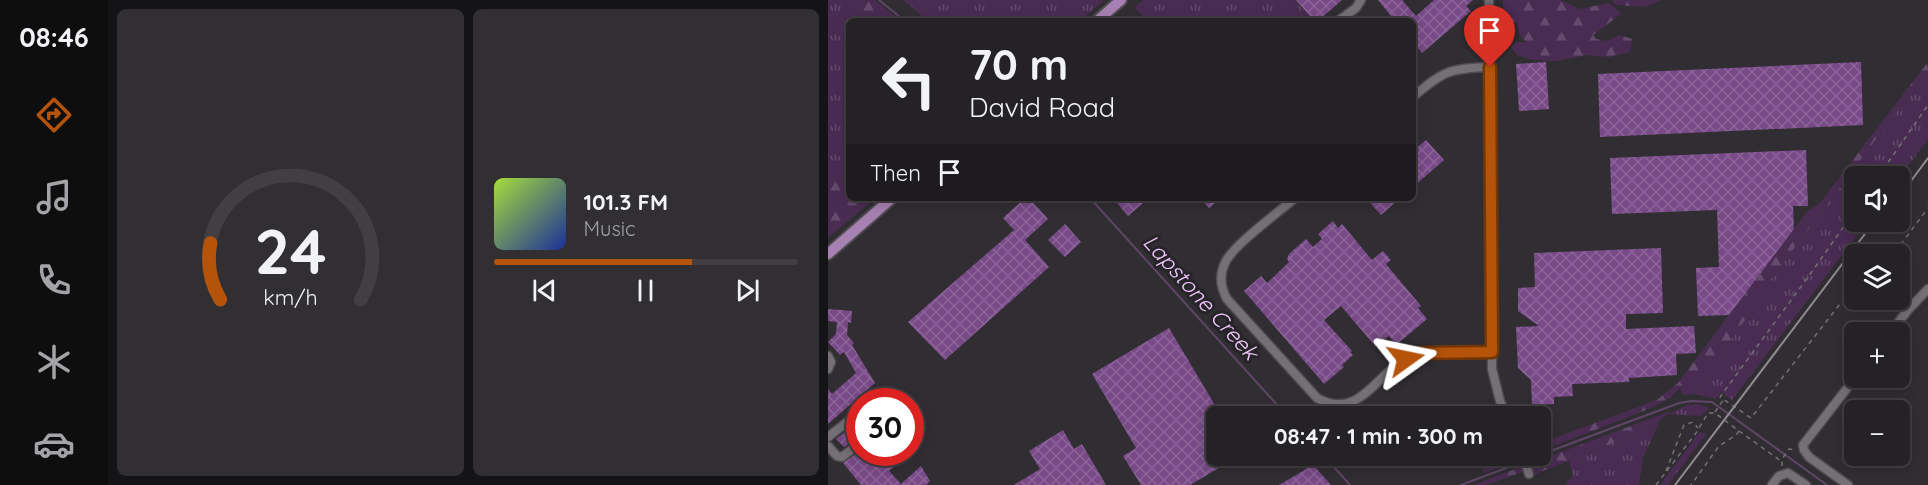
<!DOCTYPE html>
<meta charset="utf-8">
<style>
:root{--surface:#252226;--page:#312f32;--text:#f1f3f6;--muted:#a3a4a7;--line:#423f43;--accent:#b45309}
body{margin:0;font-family:Quicksand,sans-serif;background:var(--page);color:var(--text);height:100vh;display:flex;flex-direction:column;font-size:22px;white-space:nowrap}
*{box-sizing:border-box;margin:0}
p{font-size:20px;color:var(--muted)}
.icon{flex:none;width:33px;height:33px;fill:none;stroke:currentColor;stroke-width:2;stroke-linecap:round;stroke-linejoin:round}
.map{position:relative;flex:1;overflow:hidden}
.side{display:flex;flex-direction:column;gap:9px;padding:9px;background:#141315;width:720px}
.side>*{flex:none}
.guide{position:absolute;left:18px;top:18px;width:570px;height:183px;border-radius:9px;box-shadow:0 3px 15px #0003,0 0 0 2px var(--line);background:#252226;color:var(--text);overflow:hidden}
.buttons{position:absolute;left:1016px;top:166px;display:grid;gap:12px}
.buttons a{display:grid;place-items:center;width:66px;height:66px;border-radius:9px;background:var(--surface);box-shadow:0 3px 15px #0003,0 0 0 2px var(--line);font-size:30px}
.speed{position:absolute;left:18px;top:388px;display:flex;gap:12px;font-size:30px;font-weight:700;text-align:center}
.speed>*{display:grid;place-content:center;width:78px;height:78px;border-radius:50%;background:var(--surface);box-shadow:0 3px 15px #0003,0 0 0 2px var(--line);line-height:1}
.speed .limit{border:9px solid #d22;background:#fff;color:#111}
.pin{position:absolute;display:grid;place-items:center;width:51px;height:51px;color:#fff;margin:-62px -26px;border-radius:50% 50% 50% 0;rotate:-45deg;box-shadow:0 0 6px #0007}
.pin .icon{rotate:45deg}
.me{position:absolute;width:66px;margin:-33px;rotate:78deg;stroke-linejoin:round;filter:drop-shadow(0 0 4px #0008)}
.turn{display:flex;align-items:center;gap:21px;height:126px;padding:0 24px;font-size:27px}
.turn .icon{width:78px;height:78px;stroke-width:2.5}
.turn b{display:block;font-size:42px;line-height:51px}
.then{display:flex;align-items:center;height:57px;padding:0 24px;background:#0003;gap:12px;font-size:22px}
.side .tile{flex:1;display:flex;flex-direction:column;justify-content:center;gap:9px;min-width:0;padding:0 21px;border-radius:9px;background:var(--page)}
.side .dial{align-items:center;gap:0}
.dial svg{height:156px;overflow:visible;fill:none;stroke:var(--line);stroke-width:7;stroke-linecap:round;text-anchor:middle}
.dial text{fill:var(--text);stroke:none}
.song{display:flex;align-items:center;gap:18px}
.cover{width:72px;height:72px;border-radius:9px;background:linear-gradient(135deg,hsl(80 70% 55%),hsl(230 70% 35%))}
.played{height:6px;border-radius:3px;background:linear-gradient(90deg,var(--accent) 65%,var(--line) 65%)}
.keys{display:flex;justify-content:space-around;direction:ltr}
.side .tiles{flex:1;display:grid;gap:9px;grid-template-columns:repeat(2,1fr)}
.trip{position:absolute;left:378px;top:406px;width:345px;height:60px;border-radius:9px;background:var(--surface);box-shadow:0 3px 15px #0003,0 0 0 2px var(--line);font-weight:700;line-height:60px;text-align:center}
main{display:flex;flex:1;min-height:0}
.menu{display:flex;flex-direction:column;width:108px;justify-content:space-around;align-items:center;background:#0f0e0f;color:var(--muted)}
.menu .icon{width:42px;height:42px}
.menu .current{color:var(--accent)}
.menu b{font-size:27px;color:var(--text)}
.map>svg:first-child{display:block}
</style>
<main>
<nav class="menu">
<b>08:46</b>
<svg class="icon current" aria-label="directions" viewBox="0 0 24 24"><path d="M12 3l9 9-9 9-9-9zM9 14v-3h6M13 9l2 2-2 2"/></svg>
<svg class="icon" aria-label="music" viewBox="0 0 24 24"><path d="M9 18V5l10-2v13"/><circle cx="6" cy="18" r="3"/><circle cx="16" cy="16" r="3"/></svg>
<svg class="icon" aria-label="phone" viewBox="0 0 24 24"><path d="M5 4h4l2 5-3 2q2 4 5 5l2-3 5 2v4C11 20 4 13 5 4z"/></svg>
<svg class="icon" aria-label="climate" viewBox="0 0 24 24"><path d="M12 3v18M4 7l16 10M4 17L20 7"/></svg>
<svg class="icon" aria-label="car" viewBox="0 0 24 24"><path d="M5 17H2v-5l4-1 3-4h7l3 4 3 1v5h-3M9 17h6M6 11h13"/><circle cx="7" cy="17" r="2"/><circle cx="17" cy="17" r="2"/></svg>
</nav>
<section class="side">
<div class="tiles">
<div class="tile dial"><svg viewBox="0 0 100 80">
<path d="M14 69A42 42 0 1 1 86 69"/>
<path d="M14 69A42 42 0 0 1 9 40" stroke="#b45309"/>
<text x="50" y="56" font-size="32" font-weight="700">24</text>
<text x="50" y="72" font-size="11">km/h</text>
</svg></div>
<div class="tile">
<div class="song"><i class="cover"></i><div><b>101.3 FM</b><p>Music</p></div></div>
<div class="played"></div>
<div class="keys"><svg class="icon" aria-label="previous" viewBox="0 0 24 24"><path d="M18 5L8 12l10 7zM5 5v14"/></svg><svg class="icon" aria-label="pause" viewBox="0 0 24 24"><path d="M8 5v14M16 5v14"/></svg><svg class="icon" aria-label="next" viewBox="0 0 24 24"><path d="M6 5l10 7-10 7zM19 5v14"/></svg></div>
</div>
</div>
</section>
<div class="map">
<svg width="1100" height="485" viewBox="0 0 1100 485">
<defs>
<pattern id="grass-tufts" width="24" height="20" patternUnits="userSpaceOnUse" patternTransform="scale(1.5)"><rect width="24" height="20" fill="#4a2c53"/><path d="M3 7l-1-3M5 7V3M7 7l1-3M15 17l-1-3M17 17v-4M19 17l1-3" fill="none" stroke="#644a6c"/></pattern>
<pattern id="forest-firs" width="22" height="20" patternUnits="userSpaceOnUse" patternTransform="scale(1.5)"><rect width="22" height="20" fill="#4a2c53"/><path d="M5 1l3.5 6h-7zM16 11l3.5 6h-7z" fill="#644a6c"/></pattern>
<pattern id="building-cross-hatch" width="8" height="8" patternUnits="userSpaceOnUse" patternTransform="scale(1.5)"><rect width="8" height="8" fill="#794a88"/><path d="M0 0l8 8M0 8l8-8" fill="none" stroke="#8c6499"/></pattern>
</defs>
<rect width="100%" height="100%" fill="#312e33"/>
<path fill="url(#grass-tufts)" d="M 0,0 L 25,0 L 34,21 L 21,21 L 21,182 L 9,179 L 0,174 Z
M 75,0 L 276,0 L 252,21 L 100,21 Z
M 315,0 L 467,0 L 485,21 L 319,21 L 307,7 Z
M 1100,70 L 1100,139 L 1071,178 L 1026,177 L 1026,222 L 1039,222 L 904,400 L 893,392 L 888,399 L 867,394 L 855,395 L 874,388 L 891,364 L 900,343 L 932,300 L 939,284 Z
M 869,404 L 881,408 L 873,416 L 840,414 L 858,406 Z
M 832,422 L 815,457 L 811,485 L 737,485 L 745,475 L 741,461 L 823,428 Z
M 872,432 L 878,434 L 840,485 L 832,485 Z"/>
<path fill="url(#forest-firs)" d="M 25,0 L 47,0 L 72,21 L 34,21 Z
M 675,0 L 732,0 L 752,9 L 782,3 L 793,14 L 765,35 L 768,39 L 779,41 L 792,35 L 804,39 L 802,52 L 781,57 L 760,55 L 727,61 L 706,60 L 689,55 L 684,47 L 688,42 L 698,42 L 691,34 L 689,23 L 682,21 L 675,11 Z
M 784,0 L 833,0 L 816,7 L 788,5 Z
M 1100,62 L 1100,70 L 939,284 L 932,300 L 900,343 L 891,364 L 874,388 L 855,395 L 852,388 L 842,398 L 823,408 L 713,451 L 713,443 L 829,400 L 850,383 L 979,212 L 992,203 Z
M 0,174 L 9,179 L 21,182 L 21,198 L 47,198 L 0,238 Z
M 843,411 L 823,428 L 705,475 L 701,464 Z
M 676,456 L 692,456 L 693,459 L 656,473 L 653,465 Z
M 695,466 L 697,471 L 658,485 L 646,485 Z"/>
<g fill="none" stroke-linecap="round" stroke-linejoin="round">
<path stroke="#604666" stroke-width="2" d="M 51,0 L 77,21
M 262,198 L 460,417
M 712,455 L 851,403 L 863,401 L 884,402 L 999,485
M 496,456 L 522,485
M 699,460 L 710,456
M 633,485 L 694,462"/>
</g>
<path fill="url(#building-cross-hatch)" d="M 468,0 L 514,0 L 490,21 L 486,21 Z
M 550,0 L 574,0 L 588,16 L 606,0 L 645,0 L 638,6 L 643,11 L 594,53 L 585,42 L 585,21 L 567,21 Z
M 718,62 L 721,109 L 691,111 L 688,64 Z
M 1033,62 L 1035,125 L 772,137 L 770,74 Z
M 598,140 L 616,160 L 585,187 L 585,151 Z
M 978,150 L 980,206 L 965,206 L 966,229 L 901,315 L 870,316 L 868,268 L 891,267 L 889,210 L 784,214 L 782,158 Z
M 197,198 L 201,198 L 220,219 L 197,240 L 221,267 L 117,360 L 80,322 L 186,230 L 175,218 Z
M 285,198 L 321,198 L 300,216 Z
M 372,198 L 393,198 L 381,208 Z
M 538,198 L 572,198 L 553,215 Z
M 505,221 L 510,228 L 514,224 L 544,260 L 555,251 L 563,260 L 558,264 L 593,306 L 590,308 L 599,319 L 568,345 L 561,336 L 548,347 L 513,306 L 496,320 L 524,351 L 522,352 L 525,355 L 514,365 L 516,367 L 496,384 L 416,291 L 433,276 L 439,283 L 461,262 L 459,259 L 461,254 L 478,239 L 485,247 L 494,239 L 490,234 Z
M 237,224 L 253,242 L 237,257 L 220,240 Z
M 833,248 L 835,313 L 798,314 L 798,329 L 866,326 L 868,353 L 848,354 L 849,375 L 801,378 L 801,382 L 744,384 L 745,396 L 726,397 L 726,404 L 704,405 L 703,380 L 690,368 L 688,327 L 711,326 L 690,311 L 690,288 L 707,287 L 706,253 Z
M 0,309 L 24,311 L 23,323 L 20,322 L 19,335 L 26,343 L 24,345 L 47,383 L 0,424 L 0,389 L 4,394 L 28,373 L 16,352 L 12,355 L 0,342 L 8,334 L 9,322 L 0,321 Z
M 341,328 L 394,417 L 388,417 L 388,456 L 411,456 L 362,485 L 313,485 L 295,456 L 308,448 L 264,374 Z
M 32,424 L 32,437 L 16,447 L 8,439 L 25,426 L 27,429 Z
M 235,430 L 246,449 L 254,444 L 278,485 L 186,485 L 212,469 L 201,451 Z
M 32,451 L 32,453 L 82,453 L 61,471 L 73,484 L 93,466 L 102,481 L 98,485 L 33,485 L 15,463 Z
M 585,456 L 612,456 L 589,466 Z
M 485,465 L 503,485 L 451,485 Z"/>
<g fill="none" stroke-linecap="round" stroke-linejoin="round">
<defs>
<path id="minor" d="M 661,0 L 664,369 L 672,401 L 679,417
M 510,21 L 528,8 L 533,0
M 585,97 C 615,71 622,68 662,67
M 467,198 C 451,212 404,246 397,263 C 391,275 393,288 399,299 L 489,398 C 534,423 550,367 586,355 C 602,349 645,352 664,352
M 1062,333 L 1080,310 L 1100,289
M 0,356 L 3,362 L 0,369
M 0,437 L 32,412
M 0,446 L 9,456 L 14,457 L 32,443
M 695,456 L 701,474
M 944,485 L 951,476 L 960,473 L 978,485
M 1020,485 L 981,457 L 976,450 L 975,445 L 1027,378"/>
<path id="major" d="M 269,21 L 293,0
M 0,254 L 64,198"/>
</defs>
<use href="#minor" stroke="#4e4b4f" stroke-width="11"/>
<use href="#major" stroke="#4e4b4f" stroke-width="14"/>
<path stroke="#747175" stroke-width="1.5" stroke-dasharray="4.5 4.5" stroke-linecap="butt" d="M 1050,177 L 1100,105
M 1026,212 L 983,273 L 892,397 L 923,418 L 1026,286
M 1058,255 L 1073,244 L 1100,208
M 887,412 L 896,399
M 911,431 L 953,461
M 954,466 L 954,459 L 961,449 L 967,450
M 838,471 L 856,425 L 865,422 L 870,428
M 828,485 L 868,433 L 880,413 L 887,413 L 911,431 L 908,435 L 891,446 L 863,485"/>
<use href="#minor" stroke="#757076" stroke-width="8"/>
<use href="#major" stroke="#a881b4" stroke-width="10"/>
<path stroke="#8f8c90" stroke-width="2" d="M 1071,197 L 1100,158
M 847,485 L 1046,222"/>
</g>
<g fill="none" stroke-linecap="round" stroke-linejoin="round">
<defs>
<path id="route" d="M 578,359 L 593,353 L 664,352 L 662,67"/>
</defs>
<use href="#route" stroke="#753606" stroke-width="15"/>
<use href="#route" stroke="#b45309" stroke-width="10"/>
</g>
<g text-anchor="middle" stroke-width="6" stroke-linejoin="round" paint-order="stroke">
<g font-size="22" font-style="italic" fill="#f0c8fd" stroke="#272429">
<text transform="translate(373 297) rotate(48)" y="8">Lapstone Creek</text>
</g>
</g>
</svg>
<div class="buttons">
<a><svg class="icon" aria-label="sound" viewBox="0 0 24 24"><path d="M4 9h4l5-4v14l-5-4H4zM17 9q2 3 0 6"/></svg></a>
<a><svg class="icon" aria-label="layers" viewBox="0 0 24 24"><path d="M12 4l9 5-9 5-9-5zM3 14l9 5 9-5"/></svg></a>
<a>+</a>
<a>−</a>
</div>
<div class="speed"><div class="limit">30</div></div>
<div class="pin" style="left:662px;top:67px;background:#d93025"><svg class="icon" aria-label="arrive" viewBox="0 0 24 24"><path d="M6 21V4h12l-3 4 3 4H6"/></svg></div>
<svg class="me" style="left:578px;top:359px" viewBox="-20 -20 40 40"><path d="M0-17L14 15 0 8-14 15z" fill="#b45309" stroke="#fff" stroke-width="4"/></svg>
<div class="trip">08:47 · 1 min · 300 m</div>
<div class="guide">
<div class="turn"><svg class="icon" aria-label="left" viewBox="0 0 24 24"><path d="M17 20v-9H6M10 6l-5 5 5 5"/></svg><div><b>70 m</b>David Road</div></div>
<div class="then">Then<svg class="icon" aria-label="arrive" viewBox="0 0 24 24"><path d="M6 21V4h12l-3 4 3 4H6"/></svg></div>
</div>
</div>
</main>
